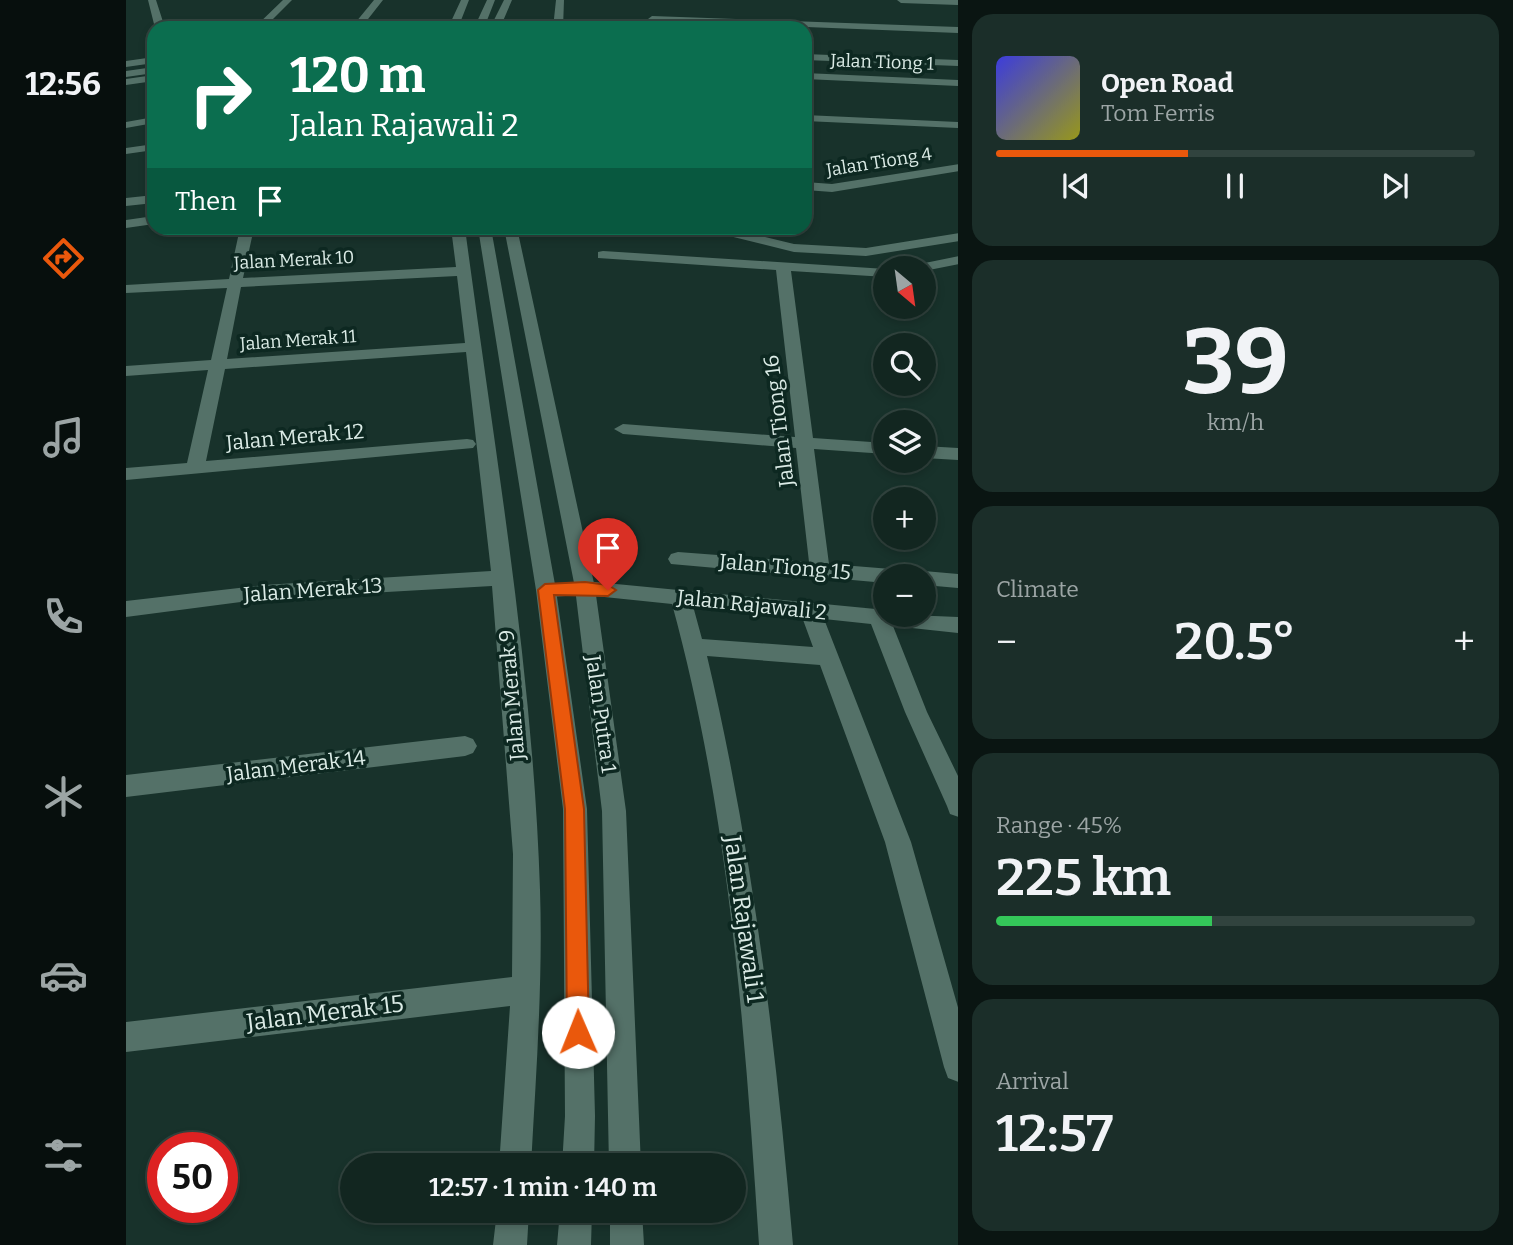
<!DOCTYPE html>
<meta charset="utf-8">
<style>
:root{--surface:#122620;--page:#1b2e29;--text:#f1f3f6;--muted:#9ca5a5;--line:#31433e;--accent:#ea580c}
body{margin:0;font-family:Bitter,serif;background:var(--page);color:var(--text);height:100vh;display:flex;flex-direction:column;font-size:26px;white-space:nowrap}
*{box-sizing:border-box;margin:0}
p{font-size:23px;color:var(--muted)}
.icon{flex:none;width:38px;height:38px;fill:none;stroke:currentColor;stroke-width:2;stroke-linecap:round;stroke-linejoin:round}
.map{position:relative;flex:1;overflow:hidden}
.details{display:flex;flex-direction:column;gap:14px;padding:14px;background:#0a1512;width:555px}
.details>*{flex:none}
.guide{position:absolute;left:21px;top:21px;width:665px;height:214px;border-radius:21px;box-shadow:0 4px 10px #0003,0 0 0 2px var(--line);background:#0b6e4f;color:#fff;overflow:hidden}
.needle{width:46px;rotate:151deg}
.fabs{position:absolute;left:747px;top:256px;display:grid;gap:14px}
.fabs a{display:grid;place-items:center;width:63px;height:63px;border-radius:50%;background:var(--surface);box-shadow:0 4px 10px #0003,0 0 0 2px var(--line);font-size:35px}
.speed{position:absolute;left:21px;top:1132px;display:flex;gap:14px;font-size:35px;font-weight:700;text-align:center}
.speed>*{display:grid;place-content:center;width:91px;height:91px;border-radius:50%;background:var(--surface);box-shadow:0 4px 10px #0003,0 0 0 2px var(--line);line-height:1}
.speed .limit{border:10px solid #d22;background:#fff;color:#111}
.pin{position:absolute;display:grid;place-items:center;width:60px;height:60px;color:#fff;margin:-72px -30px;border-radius:50% 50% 50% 0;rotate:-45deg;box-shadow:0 0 7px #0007}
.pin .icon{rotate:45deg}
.me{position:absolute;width:77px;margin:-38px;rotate:359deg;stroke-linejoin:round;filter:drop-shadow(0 0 5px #0008)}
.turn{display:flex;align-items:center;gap:24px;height:147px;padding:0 28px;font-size:32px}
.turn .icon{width:91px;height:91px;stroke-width:2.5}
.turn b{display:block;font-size:49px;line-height:60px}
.then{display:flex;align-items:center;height:66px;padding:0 28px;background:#0003;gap:14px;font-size:26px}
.big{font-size:52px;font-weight:600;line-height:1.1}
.details .tile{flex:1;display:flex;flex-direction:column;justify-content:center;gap:10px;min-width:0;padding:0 24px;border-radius:21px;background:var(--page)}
.details .dial{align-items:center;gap:0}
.dial b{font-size:91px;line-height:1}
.song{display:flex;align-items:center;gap:21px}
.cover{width:84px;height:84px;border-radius:10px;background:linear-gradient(135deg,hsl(240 70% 55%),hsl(60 70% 35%))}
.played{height:7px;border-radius:4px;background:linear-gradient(90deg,var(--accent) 40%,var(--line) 40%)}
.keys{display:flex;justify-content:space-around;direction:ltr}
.heat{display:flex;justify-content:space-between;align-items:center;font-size:38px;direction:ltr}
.charge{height:10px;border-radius:5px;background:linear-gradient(90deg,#34c759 45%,var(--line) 0)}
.trip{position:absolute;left:214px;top:1153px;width:406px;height:70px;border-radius:35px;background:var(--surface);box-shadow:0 4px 10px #0003,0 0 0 2px var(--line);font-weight:600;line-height:70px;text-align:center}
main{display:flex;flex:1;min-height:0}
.tab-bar{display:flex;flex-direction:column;width:126px;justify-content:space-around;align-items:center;background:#070f0d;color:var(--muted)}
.tab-bar .icon{width:49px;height:49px}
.tab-bar .selected{color:var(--accent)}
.tab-bar b{font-size:32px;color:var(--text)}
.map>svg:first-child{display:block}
</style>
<main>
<nav class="tab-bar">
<b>12:56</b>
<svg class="icon selected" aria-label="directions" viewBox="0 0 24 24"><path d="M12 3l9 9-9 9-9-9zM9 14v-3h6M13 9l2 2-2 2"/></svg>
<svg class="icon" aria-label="music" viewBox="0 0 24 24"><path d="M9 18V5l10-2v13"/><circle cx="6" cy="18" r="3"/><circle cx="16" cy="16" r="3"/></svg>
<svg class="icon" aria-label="phone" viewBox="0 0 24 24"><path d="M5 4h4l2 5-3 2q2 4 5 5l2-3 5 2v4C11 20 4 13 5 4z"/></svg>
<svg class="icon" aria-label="climate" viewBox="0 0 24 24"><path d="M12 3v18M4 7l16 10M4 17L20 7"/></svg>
<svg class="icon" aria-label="car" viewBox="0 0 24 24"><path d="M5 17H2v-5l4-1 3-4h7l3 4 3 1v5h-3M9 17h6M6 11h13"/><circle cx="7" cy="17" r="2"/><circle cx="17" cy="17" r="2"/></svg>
<svg class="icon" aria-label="filters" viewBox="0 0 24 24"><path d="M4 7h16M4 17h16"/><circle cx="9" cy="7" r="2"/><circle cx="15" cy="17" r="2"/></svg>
</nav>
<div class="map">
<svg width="833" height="1245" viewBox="0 0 833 1245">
<rect width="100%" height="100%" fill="#18322b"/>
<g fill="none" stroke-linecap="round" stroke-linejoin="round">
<path fill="#547168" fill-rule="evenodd" d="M 22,0 L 30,0 L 39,28 L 29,28 Z
M 157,0 L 166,0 L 138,28 L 128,28 Z
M 248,0 L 257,0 L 235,28 L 225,28 Z
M 335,0 L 343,0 L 332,28 L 322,28 Z
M 430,0 L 438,0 L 437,28 L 427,28 Z
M 771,0 L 833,0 L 833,5 L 775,3 Z
M 526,16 L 833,27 L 833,33 L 523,21 L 522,19 Z
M 679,54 L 833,60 L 833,66 L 679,60 Z
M 28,57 L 28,63 L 0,67 L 0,61 Z
M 679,73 L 833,80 L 833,86 L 679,79 Z
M 28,75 L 28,81 L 0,85 L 0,79 Z
M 679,115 L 833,122 L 833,128 L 679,121 Z
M 28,117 L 28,123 L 0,128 L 0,122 Z
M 28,144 L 28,150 L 0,154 L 0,148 Z
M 833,164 L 833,171 L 706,192 L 679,190 L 679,182 L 706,184 Z
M 28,195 L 28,203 L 0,206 L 0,198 Z
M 28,216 L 28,224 L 0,228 L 0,220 Z
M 114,228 L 128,228 L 117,278 L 330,267 L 325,228 L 339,228 C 368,448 407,669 414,890 C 417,982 410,1074 405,1166 L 373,1166 L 384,1006 L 0,1052 L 0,1022 L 386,977 L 387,854 L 366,586 L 138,599 L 0,617 L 0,601 L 138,585 L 365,571 L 340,352 L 99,369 L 80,461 L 341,439 L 347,440 L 350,444 L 347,448 L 0,480 L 0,468 L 61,463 L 82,370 L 0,376 L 0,366 L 85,360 L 101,288 L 0,293 L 0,285 L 103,279 ZM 331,276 L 339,343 L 101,359 L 115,287 Z
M 581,228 L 602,228 L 668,244 L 740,248 L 833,233 L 833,241 L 740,256 L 668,252 L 583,231 Z
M 477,251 L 760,269 L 760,277 L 665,271 L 687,438 L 760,443 L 760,454 L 688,449 L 703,564 L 765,569 L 772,571 L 775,576 L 760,576 L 760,583 L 545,564 L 542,559 L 545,554 L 552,552 L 683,562 L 670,448 L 497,434 L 488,429 L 497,424 L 669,437 L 650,270 L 472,258 L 472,252 Z
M 833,256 L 833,264 L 798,271 L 798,268 L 787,268 L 789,265 Z
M 798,446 L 833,448 L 833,460 L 798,458 Z
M 798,571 L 833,574 L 833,588 L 798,585 L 798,576 L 789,576 Z
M 459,581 L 760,610 L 760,614 L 833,617 L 833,633 L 767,626 L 801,712 L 833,778 L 833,817 L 824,814 L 821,806 L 779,712 L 745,624 L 698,619 L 785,842 L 833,1011 L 833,1082 L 822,1078 L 818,1067 L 759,842 L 694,665 L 581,656 C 627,850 650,1047 667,1245 L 633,1245 C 619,1031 603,812 546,604 L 459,595 L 420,597 L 413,595 L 410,590 L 413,585 ZM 567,606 L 676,617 L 687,647 L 576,639 Z
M 339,736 L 347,739 L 351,746 L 347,753 L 339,756 L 0,797 L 0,775 Z
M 371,1211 L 403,1211 L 401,1245 L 367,1245 Z"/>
<path fill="#547168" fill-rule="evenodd" d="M 361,0 L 369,0 L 358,28 L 348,28 Z
M 378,0 L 386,0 L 374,28 L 364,28 Z
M 28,67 L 28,73 L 0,77 L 0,71 Z
M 352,228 L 365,228 L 430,590 L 461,809 L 469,1116 L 468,1166 L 436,1166 L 439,1116 L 437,809 L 410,590 Z
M 378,228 L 391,228 L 469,588 L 500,811 L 515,1166 L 483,1166 L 476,811 L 449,588 Z
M 434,1211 L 466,1211 L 465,1245 L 431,1245 Z
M 484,1211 L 516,1211 L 518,1245 L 484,1245 Z"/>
</g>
<path fill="#ea580c" stroke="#983908" stroke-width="2" d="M 459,582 L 482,585 L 490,590 L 482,596 L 428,595 L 458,809 L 463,1032 L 460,1040 L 452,1043 L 445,1040 L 441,1032 L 439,809 L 412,590 L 419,584 Z"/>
<g text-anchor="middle" stroke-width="7" stroke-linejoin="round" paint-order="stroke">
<g font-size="18" fill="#dbebe6" stroke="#0d2821">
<text transform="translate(756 62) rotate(2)" y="6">Jalan Tiong 1</text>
<text transform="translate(753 162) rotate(-9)" y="6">Jalan Tiong 4</text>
<text transform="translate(168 260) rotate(-3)" y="6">Jalan Merak 10</text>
<text transform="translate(172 340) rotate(-4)" y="6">Jalan Merak 11</text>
</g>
<g font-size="21" fill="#dbebe6" stroke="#0d2821">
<text transform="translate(653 421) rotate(-97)" y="7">Jalan Tiong 16</text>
<text transform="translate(169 437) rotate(-5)" y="7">Jalan Merak 12</text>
<text transform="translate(659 567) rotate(5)" y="7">Jalan Tiong 15</text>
<text transform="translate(187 590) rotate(-4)" y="7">Jalan Merak 13</text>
<text transform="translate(626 605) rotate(6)" y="7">Jalan Rajawali 2</text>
<text transform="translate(386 695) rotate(-95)" y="7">Jalan Merak 9</text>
<text transform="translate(475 714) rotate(82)" y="7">Jalan Putra 1</text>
<text transform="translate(170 766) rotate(-7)" y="7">Jalan Merak 14</text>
</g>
<g font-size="24" fill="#dbebe6" stroke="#0d2821">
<text transform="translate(618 919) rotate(82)" y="8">Jalan Rajawali 1</text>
<text transform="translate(199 1013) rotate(-7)" y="8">Jalan Merak 15</text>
</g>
</g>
</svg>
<div class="fabs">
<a><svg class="needle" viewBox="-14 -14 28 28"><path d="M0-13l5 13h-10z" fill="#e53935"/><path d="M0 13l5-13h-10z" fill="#9ca5a5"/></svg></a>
<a><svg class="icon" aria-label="search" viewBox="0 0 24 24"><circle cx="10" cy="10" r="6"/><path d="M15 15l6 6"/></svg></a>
<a><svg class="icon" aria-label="layers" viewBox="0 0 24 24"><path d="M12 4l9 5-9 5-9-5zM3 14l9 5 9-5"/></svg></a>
<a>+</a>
<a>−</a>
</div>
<div class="speed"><div class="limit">50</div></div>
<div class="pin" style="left:482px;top:590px;background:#d93025"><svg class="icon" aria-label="arrive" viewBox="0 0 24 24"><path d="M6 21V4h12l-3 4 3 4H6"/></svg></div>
<svg class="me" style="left:452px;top:1032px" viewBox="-20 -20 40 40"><circle r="19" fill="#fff"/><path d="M0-13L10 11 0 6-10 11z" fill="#ea580c"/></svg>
<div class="trip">12:57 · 1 min · 140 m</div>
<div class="guide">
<div class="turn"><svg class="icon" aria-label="right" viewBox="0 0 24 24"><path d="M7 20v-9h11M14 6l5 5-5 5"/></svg><div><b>120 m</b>Jalan Rajawali 2</div></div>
<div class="then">Then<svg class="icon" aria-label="arrive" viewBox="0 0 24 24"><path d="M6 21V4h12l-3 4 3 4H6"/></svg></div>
</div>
</div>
<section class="details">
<div class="tile">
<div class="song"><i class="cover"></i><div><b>Open Road</b><p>Tom Ferris</p></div></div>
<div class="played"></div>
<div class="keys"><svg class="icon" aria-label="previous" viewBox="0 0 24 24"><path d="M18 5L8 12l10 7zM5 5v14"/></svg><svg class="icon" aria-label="pause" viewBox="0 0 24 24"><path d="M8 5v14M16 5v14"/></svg><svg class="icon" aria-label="next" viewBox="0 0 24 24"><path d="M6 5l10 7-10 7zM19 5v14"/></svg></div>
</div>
<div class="tile dial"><b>39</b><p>km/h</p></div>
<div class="tile"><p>Climate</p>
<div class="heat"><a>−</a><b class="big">20.5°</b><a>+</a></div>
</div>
<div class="tile"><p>Range · 45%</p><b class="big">225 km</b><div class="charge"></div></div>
<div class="tile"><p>Arrival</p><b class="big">12:57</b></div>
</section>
</main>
